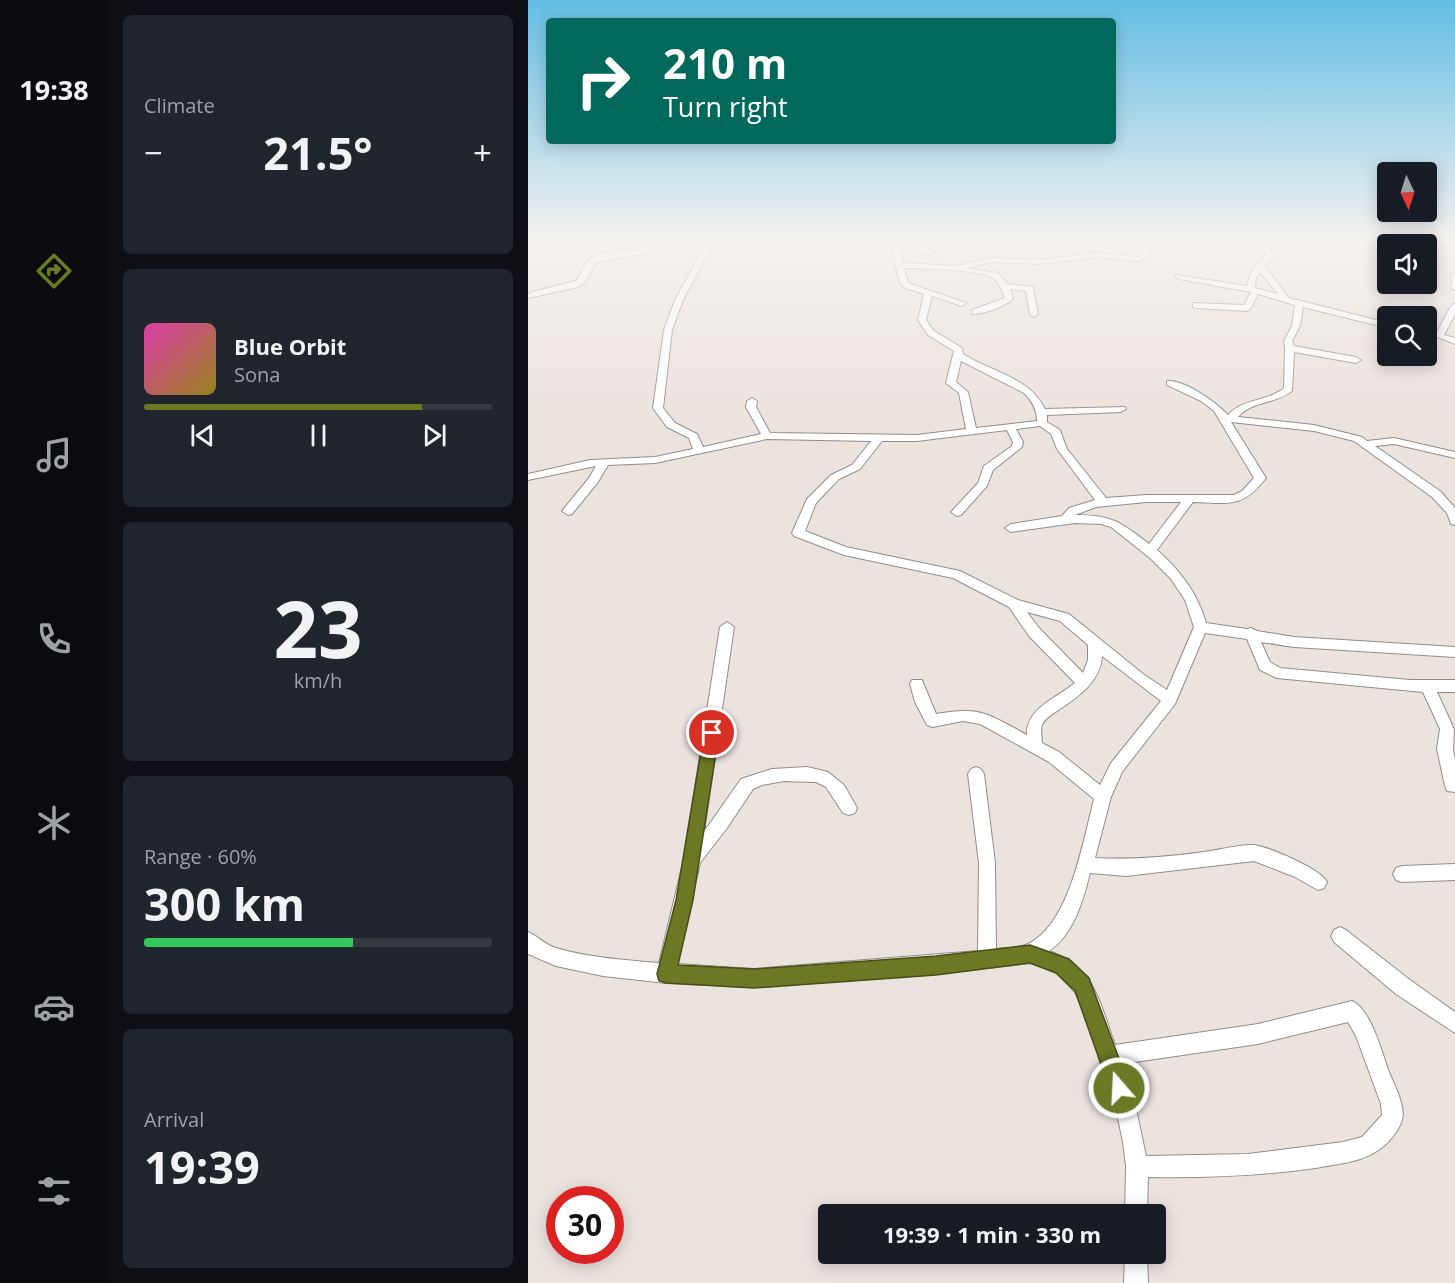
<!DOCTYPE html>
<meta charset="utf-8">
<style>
:root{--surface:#171b24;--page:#20242c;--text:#f1f3f6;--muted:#9ea1a6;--line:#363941;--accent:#6d7824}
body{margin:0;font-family:"Open Sans",sans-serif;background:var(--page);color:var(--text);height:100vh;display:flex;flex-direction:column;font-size:22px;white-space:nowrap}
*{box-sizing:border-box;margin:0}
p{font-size:20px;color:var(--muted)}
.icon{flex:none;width:33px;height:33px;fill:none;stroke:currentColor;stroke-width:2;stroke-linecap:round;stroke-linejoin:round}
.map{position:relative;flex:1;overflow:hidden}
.panel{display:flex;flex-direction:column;gap:15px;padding:15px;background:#0d0f14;width:420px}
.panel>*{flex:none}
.hud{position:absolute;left:18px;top:18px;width:570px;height:126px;border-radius:6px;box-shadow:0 3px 15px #0003;background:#00695c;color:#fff;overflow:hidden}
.needle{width:39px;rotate:176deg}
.buttons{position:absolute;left:849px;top:162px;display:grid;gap:12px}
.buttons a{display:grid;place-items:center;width:60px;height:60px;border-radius:6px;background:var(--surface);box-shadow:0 3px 15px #0003;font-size:30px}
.speed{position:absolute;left:18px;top:1186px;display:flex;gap:12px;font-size:30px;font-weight:700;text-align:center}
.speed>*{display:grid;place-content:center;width:78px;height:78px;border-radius:50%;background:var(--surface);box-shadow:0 3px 15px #0003;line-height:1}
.speed .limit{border:9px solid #d22;background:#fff;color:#111}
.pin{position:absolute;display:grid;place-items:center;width:51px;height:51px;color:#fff;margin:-26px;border:3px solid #fff;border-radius:50%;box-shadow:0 2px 6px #0007}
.me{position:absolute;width:66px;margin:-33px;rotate:341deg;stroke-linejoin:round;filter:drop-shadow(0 0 4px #0008)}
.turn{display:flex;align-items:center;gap:21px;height:126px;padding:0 18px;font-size:27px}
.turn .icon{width:78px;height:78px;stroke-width:2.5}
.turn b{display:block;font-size:42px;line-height:51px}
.big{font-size:45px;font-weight:700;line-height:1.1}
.panel .tile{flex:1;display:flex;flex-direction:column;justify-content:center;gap:9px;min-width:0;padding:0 21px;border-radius:9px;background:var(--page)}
.panel .dial{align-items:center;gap:0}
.dial b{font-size:78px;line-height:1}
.song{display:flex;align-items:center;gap:18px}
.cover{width:72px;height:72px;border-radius:9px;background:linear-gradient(135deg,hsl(320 70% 55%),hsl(50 70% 35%))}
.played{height:6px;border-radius:3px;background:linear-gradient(90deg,var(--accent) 80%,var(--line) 80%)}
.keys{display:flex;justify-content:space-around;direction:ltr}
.heat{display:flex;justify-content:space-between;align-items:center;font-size:33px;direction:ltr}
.charge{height:9px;border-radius:4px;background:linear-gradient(90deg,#34c759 60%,var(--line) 0)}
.trip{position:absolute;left:290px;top:1204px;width:348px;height:60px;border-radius:6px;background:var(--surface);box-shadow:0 3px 15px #0003;font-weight:700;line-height:60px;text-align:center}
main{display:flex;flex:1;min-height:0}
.tab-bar{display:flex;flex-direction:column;width:108px;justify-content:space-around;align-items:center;background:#090b0e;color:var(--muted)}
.tab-bar .icon{width:42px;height:42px}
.tab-bar .selected{color:var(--accent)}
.tab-bar b{font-size:27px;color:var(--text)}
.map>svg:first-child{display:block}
</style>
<main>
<nav class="tab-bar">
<b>19:38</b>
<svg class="icon selected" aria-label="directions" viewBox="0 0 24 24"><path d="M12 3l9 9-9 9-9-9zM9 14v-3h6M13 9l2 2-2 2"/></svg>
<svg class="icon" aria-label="music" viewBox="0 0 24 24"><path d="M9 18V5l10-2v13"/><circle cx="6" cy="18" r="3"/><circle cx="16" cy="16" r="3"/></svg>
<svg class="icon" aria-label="phone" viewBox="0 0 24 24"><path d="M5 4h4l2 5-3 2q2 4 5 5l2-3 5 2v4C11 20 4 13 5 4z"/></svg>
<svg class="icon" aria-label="climate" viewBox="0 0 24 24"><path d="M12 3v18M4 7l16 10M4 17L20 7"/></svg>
<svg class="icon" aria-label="car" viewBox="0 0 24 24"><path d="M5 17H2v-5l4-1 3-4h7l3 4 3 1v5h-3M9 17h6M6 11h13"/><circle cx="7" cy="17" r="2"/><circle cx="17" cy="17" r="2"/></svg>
<svg class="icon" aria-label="filters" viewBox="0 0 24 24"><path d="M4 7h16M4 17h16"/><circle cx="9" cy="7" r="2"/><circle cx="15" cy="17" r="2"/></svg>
</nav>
<section class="panel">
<div class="tile"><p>Climate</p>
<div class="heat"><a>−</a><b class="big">21.5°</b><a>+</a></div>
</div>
<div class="tile">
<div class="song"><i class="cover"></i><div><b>Blue Orbit</b><p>Sona</p></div></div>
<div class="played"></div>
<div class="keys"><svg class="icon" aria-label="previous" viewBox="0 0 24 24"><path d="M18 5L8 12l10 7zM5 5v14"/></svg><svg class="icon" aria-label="pause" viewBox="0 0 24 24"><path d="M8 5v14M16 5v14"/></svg><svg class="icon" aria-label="next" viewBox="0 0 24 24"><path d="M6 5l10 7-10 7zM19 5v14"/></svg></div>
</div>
<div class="tile dial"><b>23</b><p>km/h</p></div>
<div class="tile"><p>Range · 60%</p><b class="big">300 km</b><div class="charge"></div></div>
<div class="tile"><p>Arrival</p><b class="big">19:39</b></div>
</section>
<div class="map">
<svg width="927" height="1283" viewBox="0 0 927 1283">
<rect width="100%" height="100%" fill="#ebe3de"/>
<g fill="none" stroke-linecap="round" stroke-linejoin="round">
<defs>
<path id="minor" d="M 131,242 L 140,242 L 124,252 L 68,262 L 57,282 L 50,287 L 0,298 L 0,294 L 4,292 L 48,281 C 53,275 54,267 60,261 C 73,246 112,256 131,242 Z
M 179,242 L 186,242 L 155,300 L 144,330 L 135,408 L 147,423 L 169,434 L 175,447 L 233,434 L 218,407 L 219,401 L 224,398 L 229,401 L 228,407 L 242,433 L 389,435 L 438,429 L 431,393 L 418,383 L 426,351 L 400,335 L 390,320 L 396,294 L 377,288 L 372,283 L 362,242 L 370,242 L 375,263 L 429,266 L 462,258 L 512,260 L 570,253 L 609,257 L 614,254 L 619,242 L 627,242 L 620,257 L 610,261 L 570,257 L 512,264 L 462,262 L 439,268 L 470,273 L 479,284 L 505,287 L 510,314 L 506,317 L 502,314 L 498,291 L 482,289 L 485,299 C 476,307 456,314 444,314 L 444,310 L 477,298 C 474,291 472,283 465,278 C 453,270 393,268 376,268 L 380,282 L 383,284 L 438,303 L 434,306 L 404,296 L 398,320 L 406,331 L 434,348 L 435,354 C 463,372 502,377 517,409 L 597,407 L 598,409 L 593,412 L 519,415 L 519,422 L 532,430 L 539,449 L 578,498 L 618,495 L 706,495 L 714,491 L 726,478 L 686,411 L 673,401 L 639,385 L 639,381 C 656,379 689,403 700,415 C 715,398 739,402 756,388 L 757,348 L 756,341 L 764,326 L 767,305 L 730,294 L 723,308 L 719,311 L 668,308 L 665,307 L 665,303 L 716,305 L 723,292 L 651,279 L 647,277 L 648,275 L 719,286 L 722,274 L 738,254 L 731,242 L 738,242 L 746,254 L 737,267 L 761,298 L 860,323 L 860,328 L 775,307 L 772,326 L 764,341 L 766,346 L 828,357 L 833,360 L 828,363 L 766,352 L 764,391 C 748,404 724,401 710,417 L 786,425 L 834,437 L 839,441 L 866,438 L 927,452 L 927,458 L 866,444 L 847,446 L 912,491 L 927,508 L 927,525 L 923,524 L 919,513 L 904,497 L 826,441 L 786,431 L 703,422 L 738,478 C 714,509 701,503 665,502 L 629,550 C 652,570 670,594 678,623 L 719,629 L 723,628 L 729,631 L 766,637 L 927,647 L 927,657 L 766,647 L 733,642 L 742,662 L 752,668 L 882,680 L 927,680 L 927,692 L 909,692 L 926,729 L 925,749 L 927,760 L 927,792 L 919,791 L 917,786 L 909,749 L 912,729 L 895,692 L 749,678 L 732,670 L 719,639 L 677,633 L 647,704 L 594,772 L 583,797 L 567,858 C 604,860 639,857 676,852 C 690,850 714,844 726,845 C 741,847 793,869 799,882 L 796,888 L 790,890 L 767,877 L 726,861 L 598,876 L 562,873 C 555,901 546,934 521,951 C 567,967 572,1004 587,1045 L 730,1024 L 824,1001 C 843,1009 854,1053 861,1072 C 866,1085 878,1106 874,1120 C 871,1131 859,1145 849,1151 C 831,1163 808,1164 788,1168 C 732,1176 676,1178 620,1177 L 619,1215 L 597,1215 L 598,1166 L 595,1142 L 587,1104 L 553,1005 L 547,992 L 528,972 L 502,963 L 408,974 L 226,987 L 138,983 L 75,976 L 28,966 L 0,954 L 0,932 C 10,936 17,945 28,948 C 62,958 97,960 131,963 L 156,859 L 192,627 L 199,622 L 206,627 L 176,832 L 213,779 L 244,769 L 279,767 L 300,772 L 316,785 L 329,808 L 327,813 L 321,815 L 315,813 L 298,787 L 288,782 L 256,781 L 234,785 L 225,789 L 199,828 L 172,863 L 149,964 L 226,969 L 450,951 L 451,863 L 440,774 L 443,769 L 448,767 L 453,769 L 456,774 L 467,863 L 468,949 C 478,948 492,948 500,944 C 542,924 555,841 566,799 L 521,762 L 452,724 L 435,721 L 404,727 L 399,725 L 387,702 L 382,684 L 384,680 L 394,680 L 408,714 C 453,706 460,714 499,735 C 497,709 530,697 547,683 L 501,636 L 481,607 L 425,578 L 316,555 L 266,536 L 264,533 L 279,499 L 303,475 L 324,465 L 343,441 L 239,439 L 127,463 L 80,465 L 70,482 L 44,514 L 40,515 L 34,511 L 61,478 L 68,466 L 0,480 L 0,474 L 62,460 L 127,457 L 165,449 L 161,438 L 139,427 L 125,408 L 136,330 L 147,300 ZM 732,272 L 750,294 L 727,288 L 728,278 ZM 433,361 L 496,393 C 504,401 509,409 509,421 L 448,428 L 440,392 L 428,382 ZM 512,426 L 523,434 L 529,449 L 567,500 L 541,508 L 534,516 L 483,524 L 477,528 L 483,532 L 547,523 L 573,524 L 583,527 L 622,558 L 643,579 L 657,600 L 666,627 L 639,690 L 615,674 L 541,614 L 490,600 L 432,571 L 318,547 L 277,531 L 288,503 L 311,479 L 332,469 L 354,441 L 389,441 L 479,430 L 485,442 L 484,446 L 456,466 L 450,483 L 423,512 L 429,516 L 433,515 L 459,486 L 465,470 L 494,447 L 495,442 L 488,429 ZM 618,502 L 653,502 L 621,544 C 593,522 584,515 547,515 L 568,507 ZM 499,612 L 532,621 L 560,645 L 560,660 L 555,673 L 511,628 ZM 574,656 L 633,701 L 583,763 L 572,785 L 531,752 L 514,743 C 514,737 512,730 514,725 C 517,718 526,713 532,709 C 550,697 573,681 574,656 ZM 820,1022 L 828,1036 L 853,1104 L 854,1115 L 834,1137 L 815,1142 L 720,1154 L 618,1156 L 607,1104 L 593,1064 L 730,1044 Z
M 371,242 L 383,242 L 407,252 L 400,254 Z
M 868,242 L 876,242 L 876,244 L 869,244 Z
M 924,274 L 927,274 L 927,290 L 923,288 Z
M 927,303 L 927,314 L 916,335 L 927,338 L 927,344 L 907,336 L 923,306 Z
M 927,864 L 927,880 L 874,882 L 868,880 L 865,874 L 868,868 L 874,866 Z
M 812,927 L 818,930 L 882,980 L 927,1012 L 927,1033 L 868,994 L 806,942 L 803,936 L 806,930 Z
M 597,1254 L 619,1254 L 620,1283 L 596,1283 Z"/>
</defs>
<use href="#minor" stroke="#928c87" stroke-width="2"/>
<use href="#minor" fill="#fff" fill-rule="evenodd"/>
</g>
<linearGradient id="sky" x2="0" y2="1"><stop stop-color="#64bee4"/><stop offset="0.57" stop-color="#f6f2f0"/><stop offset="1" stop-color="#f6f2f0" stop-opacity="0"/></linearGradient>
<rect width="927" height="422" fill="url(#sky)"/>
<path fill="#6d7824" stroke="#474e17" stroke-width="1.5" d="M 184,726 L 191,733 L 165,900 L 150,965 L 226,969 L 408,956 L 502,945 L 541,959 L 561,978 L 602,1088 L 599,1095 L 591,1098 L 584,1095 L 547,991 L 528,973 L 502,963 L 408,975 L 226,988 L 138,983 L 131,981 L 129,974 L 148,900 L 176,733 Z"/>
</svg>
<div class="buttons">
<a><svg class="needle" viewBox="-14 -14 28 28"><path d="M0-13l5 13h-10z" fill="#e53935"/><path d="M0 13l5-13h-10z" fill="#9ea1a6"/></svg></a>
<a><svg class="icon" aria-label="sound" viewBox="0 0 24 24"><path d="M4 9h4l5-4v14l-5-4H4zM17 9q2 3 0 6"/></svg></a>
<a><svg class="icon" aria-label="search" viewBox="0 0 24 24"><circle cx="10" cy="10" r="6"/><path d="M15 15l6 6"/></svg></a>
</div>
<div class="speed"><div class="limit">30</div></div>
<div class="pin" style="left:184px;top:733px;background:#d93025"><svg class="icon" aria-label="arrive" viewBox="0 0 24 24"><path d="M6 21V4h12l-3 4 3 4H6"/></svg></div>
<svg class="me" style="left:591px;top:1088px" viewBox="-20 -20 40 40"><circle r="17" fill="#6d7824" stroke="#fff" stroke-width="3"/><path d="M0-11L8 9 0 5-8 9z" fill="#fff"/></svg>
<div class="trip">19:39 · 1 min · 330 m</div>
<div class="hud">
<div class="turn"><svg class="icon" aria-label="right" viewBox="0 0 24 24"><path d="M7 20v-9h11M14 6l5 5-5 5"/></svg><div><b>210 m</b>Turn right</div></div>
</div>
</div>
</main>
